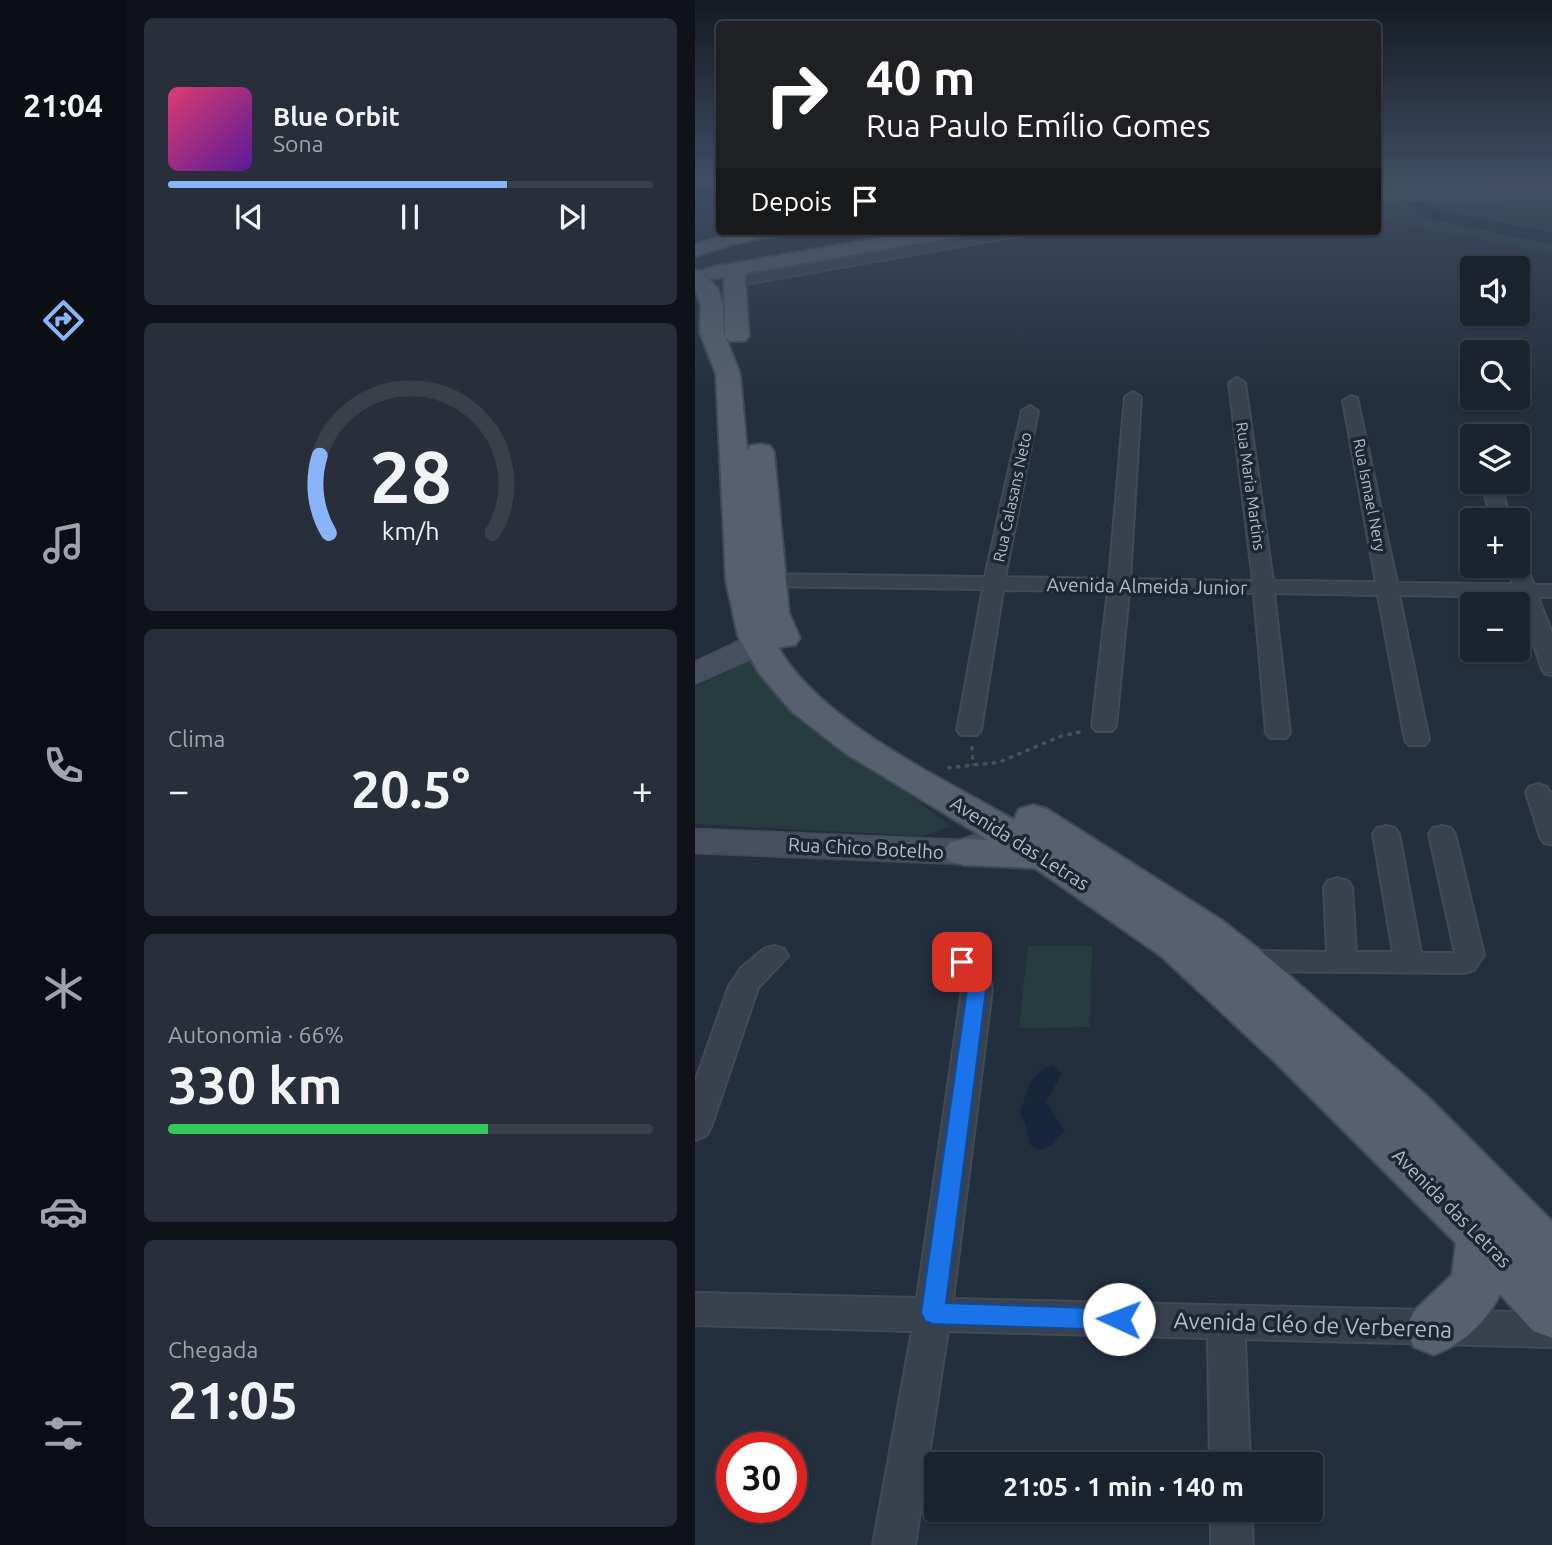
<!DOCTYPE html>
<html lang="pt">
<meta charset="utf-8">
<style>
:root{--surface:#1b232e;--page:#282f3a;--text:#f1f3f6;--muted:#a0a4aa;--line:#39404a;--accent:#8ab4f8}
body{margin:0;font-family:Ubuntu,sans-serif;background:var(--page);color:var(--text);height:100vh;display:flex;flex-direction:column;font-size:26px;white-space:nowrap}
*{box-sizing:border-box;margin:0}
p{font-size:23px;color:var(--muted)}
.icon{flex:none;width:38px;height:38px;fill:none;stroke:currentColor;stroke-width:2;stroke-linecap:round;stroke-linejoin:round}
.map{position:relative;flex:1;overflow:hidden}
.panel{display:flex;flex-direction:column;gap:18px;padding:18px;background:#0f1319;width:569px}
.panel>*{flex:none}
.banner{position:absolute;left:21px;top:21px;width:665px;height:214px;border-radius:7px;box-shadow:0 2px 5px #0004,0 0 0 2px var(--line);background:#202124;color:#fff;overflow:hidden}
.buttons{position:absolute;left:765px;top:256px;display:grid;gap:14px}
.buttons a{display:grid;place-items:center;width:70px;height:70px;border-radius:7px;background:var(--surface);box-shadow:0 2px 5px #0004,0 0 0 2px var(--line);font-size:35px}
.speed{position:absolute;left:21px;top:1432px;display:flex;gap:14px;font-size:35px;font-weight:700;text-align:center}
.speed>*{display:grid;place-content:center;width:91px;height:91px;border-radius:50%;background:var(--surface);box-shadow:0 2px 5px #0004,0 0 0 2px var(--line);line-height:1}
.speed .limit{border:10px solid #d22;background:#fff;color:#111}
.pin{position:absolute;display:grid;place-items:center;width:60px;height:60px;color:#fff;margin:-30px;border-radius:14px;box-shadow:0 4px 10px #0006}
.me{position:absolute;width:77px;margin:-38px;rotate:272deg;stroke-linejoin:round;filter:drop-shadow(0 0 5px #0008)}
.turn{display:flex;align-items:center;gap:24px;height:147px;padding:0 35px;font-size:32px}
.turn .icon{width:91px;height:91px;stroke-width:2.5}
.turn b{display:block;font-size:49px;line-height:60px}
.then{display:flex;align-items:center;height:66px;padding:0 35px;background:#0003;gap:14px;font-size:26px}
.big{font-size:52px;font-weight:700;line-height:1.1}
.panel .card{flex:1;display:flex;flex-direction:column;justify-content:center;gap:10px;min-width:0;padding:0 24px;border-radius:10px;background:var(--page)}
.panel .dial{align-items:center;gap:0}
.dial svg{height:182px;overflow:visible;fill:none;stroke:var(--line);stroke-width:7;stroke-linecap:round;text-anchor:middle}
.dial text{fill:var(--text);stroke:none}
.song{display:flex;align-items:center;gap:21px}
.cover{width:84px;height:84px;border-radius:10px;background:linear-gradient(135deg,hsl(340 70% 55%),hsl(270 70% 35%))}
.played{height:7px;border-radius:4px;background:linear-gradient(90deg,var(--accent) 70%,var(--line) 70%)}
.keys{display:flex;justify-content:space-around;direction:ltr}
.heat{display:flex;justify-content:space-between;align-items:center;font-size:38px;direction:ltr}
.charge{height:10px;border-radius:5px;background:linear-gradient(90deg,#34c759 66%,var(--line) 0)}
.trip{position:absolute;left:229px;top:1452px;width:399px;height:70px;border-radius:7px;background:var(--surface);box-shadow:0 2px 5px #0004,0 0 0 2px var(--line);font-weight:700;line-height:70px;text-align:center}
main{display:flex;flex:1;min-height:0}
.tabs{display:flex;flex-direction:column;width:126px;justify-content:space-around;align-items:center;background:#0b0e12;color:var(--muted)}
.tabs .icon{width:49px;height:49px}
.tabs .selected{color:var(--accent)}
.tabs b{font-size:32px;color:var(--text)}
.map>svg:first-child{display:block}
</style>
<main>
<nav class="tabs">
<b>21:04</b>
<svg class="icon selected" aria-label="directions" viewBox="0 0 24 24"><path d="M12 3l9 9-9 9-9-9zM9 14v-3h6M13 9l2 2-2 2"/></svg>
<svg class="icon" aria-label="music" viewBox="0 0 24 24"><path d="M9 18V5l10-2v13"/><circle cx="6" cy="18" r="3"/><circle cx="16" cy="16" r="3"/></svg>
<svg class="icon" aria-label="phone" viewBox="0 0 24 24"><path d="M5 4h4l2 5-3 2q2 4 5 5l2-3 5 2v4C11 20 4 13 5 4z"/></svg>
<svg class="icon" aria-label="climate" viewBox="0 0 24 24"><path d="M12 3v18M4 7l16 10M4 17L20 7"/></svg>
<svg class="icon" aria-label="car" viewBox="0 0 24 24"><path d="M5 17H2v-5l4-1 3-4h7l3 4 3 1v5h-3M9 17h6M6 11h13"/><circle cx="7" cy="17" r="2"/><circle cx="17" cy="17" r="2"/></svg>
<svg class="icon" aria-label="filters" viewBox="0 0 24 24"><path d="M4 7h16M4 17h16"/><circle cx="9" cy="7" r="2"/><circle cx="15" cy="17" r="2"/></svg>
</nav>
<section class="panel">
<div class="card">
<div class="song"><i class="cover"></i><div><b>Blue Orbit</b><p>Sona</p></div></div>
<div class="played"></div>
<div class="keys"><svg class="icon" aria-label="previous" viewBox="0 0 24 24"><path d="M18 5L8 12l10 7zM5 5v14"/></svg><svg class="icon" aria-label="pause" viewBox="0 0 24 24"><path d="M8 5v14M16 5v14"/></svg><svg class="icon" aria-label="next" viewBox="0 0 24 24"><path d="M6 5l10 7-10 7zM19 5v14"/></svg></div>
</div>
<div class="card dial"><svg viewBox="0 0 100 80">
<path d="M14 69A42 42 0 1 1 86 69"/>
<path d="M14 69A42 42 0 0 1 10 35" stroke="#8ab4f8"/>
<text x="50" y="56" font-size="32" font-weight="700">28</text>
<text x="50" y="72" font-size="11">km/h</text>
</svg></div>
<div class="card"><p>Clima</p>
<div class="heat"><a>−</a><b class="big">20.5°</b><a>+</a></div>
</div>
<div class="card"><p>Autonomia · 66%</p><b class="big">330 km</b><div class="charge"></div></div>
<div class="card"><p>Chegada</p><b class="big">21:05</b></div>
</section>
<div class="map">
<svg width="858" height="1545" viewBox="0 0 858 1545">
<rect width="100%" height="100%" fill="#242f3e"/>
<path fill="#263c3f" d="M 683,196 L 857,196 L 857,253 L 683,220 Z
M 58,659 L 126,728 L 256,826 L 227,836 L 0,824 L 0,687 Z
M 333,946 L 397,946 L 395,1027 L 324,1028 Z"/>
<path fill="#17263c" d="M 358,1065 L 366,1073 C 364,1083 355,1091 351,1102 L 370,1131 L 356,1146 L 345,1150 L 335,1145 L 330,1122 L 325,1114 C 331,1093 336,1071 358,1065 Z"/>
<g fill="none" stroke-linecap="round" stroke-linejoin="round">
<path fill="#17263c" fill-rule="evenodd" d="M 682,180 L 728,197 L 738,209 L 858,233 L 858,245 L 725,217 L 714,205 L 682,192 Z"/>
<defs>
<path id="minor" d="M 307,231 L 335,231 L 329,235 L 39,286 L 32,282 L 39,278 Z
M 542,378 L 550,383 L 578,581 L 681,582 L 648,401 L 656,396 L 662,398 L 702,583 L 818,584 L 812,565 L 822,565 L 822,559 L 829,561 L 839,585 L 858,585 L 858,597 L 843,597 L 858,636 L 858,675 L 850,674 L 847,669 L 823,597 L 704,595 L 734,740 L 730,745 L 714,745 L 710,740 L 683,595 L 579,593 L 595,733 L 591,738 L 575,738 L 571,733 L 559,593 L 434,591 L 421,726 L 417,731 L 401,731 L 397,726 L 413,591 L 308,590 L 286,730 L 282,735 L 266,735 L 262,730 L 288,589 L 60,586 L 53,584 L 50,580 L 53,576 L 60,574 L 290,577 L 327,411 L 335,406 L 343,411 L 310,577 L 414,579 L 430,397 L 438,392 L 446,397 L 435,579 L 558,581 L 534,383 Z
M 786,481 L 804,481 L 816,520 L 797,520 Z
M 843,784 L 852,787 L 858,797 L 858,845 L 849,843 L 845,837 L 831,792 L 834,787 Z
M 691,826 L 700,828 L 704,834 L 726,953 L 760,953 L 734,834 L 738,828 L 747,826 L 756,828 L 760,834 L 789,955 L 779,970 L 769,973 L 549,971 L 539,968 L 535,961 L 539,954 L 549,951 L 632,952 L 629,887 L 633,881 L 643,878 L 653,881 L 657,887 L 661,952 L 698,952 L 678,834 L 682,828 Z
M 79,946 L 89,949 L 93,956 L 63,988 L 16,1127 L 11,1136 L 0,1140 L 0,1082 L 34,986 L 47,967 L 69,949 Z
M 267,952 C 284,957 295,972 297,990 L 258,1299 L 858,1313 L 858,1347 L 550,1339 L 555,1465 L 515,1465 L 513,1338 L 253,1331 L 220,1545 L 178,1545 L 217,1331 L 0,1325 L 0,1293 L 222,1298 L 267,990 L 267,981 L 253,962 L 257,955 Z
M 516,1510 L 556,1510 L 558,1545 L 516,1545 Z"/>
<path id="secondary" d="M 87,628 L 98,630 L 102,637 L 98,644 L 74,651 L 0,684 L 0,662 L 52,637 Z
M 0,829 L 265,840 L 294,830 L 307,834 L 313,842 L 307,850 L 269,864 L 0,853 Z"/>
<path id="primary" d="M 858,187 L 858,199 L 682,200 L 682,188 Z
M 46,231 L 90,231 L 87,235 L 43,243 L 0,256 L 0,244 Z
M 225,231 L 270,231 L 267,235 L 260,237 L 52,273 L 50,282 L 54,336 L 50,341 L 34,341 L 30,336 L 29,277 L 14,279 L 23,289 L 28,305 L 29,333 L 45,374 L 52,451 L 55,446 L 65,444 L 75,446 L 79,452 L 94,613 L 105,638 L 100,645 L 83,647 C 125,722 246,777 319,820 L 324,809 L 338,805 L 352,809 L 528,921 L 565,950 L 732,1096 L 858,1222 L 858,1338 L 838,1331 L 805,1294 C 792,1322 768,1344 739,1355 L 719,1347 L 710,1329 L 719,1311 L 757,1275 L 761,1243 L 582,1064 L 466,956 L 340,868 L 269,865 L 254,861 L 248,852 L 254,843 L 269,839 L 293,840 L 150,753 L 96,711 L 64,673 L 43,636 L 31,581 L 21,374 L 5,333 L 6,305 L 0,289 L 0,270 L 7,271 L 17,267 Z"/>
<path id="motorway" d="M 0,178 L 24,178 L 24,188 L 0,188 Z
M 682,179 L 858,181 L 858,191 L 682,189 Z
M 42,231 L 73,231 C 65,240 44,245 33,242 L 30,238 L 33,234 Z"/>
</defs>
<use href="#minor" stroke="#414a57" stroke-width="4"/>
<use href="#secondary" stroke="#414a57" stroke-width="3"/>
<use href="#primary" stroke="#414a57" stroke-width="4"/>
<use href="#motorway" stroke="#434c59" stroke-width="4"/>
<path stroke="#3f5557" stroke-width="3.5" stroke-dasharray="4.5 4.5" stroke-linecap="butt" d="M 277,746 L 278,765
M 252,768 L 305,762 L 366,736 L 390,731"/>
<use href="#minor" fill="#38414e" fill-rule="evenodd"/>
<use href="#secondary" fill="#465061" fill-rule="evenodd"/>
<use href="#primary" fill="#56606e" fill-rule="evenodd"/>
<use href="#motorway" fill="#746855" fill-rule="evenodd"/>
</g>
<linearGradient id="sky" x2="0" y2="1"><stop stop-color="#141a22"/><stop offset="0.45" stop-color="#3f4d63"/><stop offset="1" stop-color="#3f4d63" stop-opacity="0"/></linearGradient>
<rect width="858" height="394" fill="url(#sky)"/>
<path fill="#1a73e8" stroke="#114b97" stroke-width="2" d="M 267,956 C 282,960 290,976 291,990 L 251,1303 L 424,1309 L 433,1312 L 436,1319 L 433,1327 L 424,1330 L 238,1324 L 230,1321 L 226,1313 L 272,990 L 271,980 L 258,962 L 261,958 Z"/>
<g text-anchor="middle" stroke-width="7" stroke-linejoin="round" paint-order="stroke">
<g font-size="16" fill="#b4bcc9" stroke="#1d2633">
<text transform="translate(556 486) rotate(82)" y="6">Rua Maria Martins</text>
<text transform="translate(675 495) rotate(79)" y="6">Rua Ismael Nery</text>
<text transform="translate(317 497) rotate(-78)" y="6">Rua Calasans Neto</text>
</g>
<g font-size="19" fill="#b4bcc9" stroke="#1d2633">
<text transform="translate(452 586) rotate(1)" y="7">Avenida Almeida Junior</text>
<text transform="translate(325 843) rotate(32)" y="7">Avenida das Letras</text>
<text transform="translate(171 848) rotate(3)" y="7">Rua Chico Botelho</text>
<text transform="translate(757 1208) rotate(45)" y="7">Avenida das Letras</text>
</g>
<g font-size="23" fill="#b4bcc9" stroke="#1d2633">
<text transform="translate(618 1325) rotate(2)" y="8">Avenida Cléo de Verberena</text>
</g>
</g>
</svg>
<div class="buttons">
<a><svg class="icon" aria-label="sound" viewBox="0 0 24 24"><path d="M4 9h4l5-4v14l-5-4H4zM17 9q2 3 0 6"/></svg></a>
<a><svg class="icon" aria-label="search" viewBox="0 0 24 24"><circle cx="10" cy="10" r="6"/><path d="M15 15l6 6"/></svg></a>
<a><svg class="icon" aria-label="layers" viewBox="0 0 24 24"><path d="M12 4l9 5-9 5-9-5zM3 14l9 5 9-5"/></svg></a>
<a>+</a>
<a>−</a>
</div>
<div class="speed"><div class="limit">30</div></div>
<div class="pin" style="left:267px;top:962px;background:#d93025"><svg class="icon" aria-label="arrive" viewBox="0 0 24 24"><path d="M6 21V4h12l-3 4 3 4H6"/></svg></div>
<svg class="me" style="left:424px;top:1319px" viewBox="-20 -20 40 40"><circle r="19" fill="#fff"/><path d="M0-13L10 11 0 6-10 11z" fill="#1a73e8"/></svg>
<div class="trip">21:05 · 1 min · 140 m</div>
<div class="banner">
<div class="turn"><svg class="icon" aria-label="right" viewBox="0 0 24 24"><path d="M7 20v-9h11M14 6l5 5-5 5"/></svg><div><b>40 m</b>Rua Paulo Emílio Gomes</div></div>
<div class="then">Depois<svg class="icon" aria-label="arrive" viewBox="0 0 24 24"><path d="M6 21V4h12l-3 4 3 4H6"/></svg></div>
</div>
</div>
</main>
